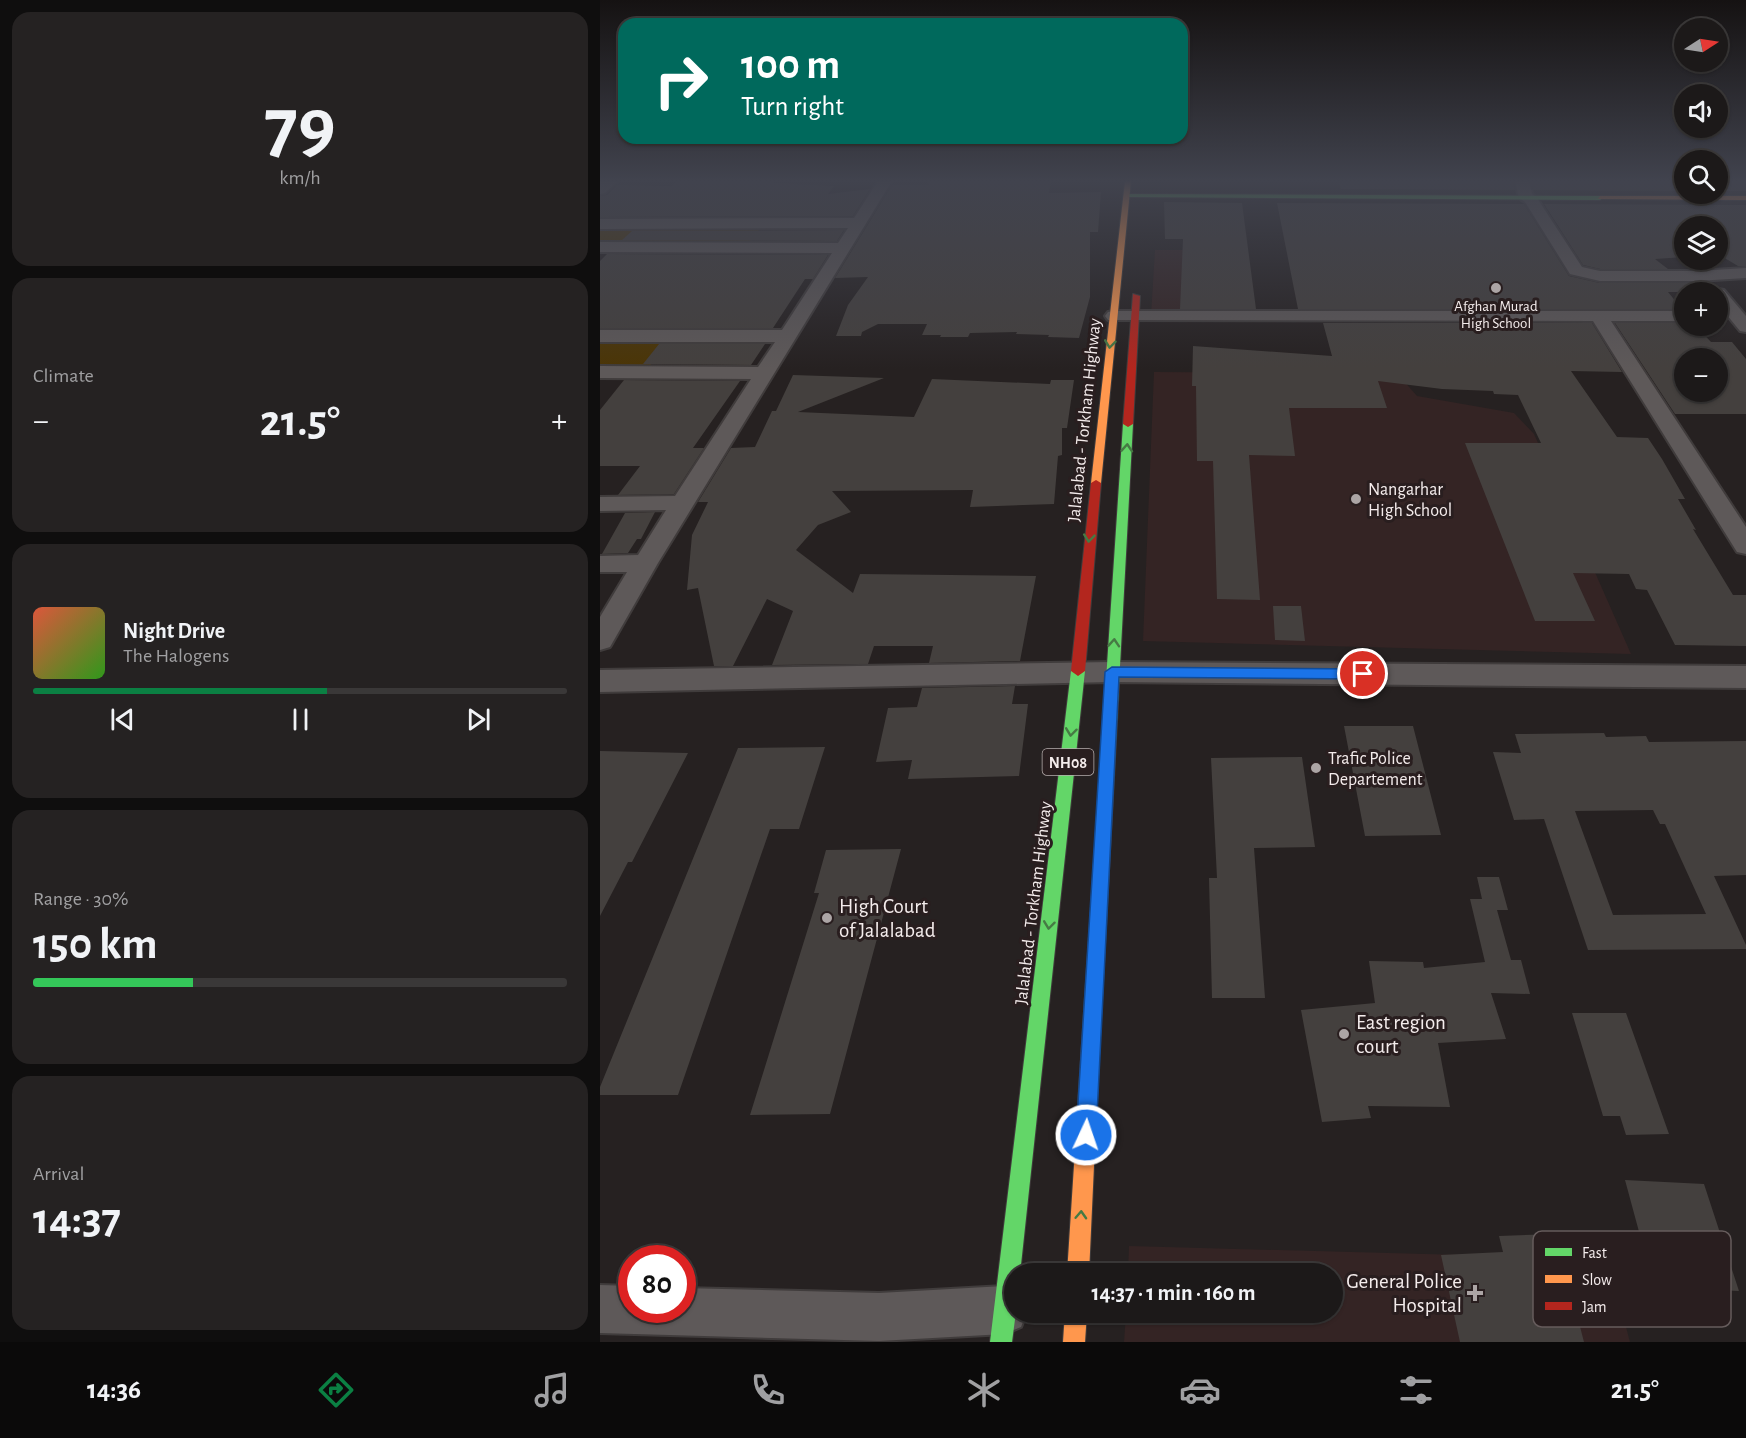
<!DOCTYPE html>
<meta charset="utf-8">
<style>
:root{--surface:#1c1919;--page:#252222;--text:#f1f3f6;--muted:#a0a0a2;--line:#3a3838;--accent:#0b8043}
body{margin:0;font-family:"Alegreya Sans",sans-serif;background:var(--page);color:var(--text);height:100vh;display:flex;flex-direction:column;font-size:22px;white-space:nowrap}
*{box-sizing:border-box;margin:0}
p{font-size:20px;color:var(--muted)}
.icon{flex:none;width:33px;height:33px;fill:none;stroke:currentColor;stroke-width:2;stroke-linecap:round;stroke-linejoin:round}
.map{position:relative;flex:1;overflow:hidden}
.drawer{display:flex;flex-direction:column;gap:12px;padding:12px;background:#0f0e0e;width:600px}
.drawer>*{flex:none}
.top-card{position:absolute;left:18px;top:18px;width:570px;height:126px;border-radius:18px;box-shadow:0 2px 4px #0004,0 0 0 2px var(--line);background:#00695c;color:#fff;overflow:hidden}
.needle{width:39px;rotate:78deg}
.buttons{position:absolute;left:1074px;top:18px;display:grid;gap:12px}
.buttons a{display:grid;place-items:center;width:54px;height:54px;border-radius:50%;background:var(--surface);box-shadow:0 2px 4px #0004,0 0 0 2px var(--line);font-size:30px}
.speed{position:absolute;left:18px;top:1245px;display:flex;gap:12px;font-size:30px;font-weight:700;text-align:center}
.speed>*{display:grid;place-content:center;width:78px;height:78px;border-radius:50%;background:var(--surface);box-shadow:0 2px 4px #0004,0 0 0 2px var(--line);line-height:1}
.speed .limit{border:9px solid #d22;background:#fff;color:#111}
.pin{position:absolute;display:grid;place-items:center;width:51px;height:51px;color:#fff;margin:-26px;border:3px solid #fff;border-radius:50%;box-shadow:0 2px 6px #0007}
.me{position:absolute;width:66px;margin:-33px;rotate:3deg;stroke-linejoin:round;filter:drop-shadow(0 0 4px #0008)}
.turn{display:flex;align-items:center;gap:21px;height:126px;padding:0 24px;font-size:27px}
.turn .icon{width:78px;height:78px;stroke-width:2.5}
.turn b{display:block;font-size:42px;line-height:51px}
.big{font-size:45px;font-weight:700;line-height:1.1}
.drawer .tile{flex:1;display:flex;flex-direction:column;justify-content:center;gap:9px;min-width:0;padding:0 21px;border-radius:18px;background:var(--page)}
.drawer .dial{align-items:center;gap:0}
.dial b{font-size:78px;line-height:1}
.song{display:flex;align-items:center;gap:18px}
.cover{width:72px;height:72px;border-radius:9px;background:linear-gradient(135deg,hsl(10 70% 55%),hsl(110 70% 35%))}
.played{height:6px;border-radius:3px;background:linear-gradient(90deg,var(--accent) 55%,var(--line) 55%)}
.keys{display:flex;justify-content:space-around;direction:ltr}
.heat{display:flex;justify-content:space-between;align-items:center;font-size:33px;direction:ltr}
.charge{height:9px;border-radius:4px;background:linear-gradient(90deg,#34c759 30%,var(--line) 0)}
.trip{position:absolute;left:404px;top:1263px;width:339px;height:60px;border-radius:30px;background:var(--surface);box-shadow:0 2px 4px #0004,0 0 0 2px var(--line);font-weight:700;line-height:60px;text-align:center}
.tab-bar{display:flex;height:96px;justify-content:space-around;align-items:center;background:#0b0a0a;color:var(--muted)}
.tab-bar .icon{width:42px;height:42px}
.tab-bar .active{color:var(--accent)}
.tab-bar b{font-size:27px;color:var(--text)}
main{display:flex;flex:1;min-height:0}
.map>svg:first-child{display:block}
</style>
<main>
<section class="drawer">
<div class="tile dial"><b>79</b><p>km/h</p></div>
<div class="tile"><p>Climate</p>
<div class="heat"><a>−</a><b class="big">21.5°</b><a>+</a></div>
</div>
<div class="tile">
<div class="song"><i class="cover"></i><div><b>Night Drive</b><p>The Halogens</p></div></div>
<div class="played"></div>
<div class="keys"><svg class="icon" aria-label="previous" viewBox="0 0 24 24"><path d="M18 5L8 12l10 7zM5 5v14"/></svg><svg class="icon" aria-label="pause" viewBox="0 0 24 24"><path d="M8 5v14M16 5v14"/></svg><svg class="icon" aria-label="next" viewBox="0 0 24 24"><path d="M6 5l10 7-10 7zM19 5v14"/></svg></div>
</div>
<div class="tile"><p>Range · 30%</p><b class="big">150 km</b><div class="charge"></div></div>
<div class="tile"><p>Arrival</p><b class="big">14:37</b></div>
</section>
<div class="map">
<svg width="1146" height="1342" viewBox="0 0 1146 1342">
<rect width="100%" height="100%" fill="#262121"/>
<path fill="#342424" d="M 564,181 L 772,181 L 774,187 L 564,187 Z
M 555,250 L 626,250 L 631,316 L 551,316 Z
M 554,372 L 737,373 L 802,379 L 817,396 L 914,413 L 934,434 L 1031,654 L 543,641 Z
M 529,1246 L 1008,1259 L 1030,1342 L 524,1342 L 526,1313 L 732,1312 L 732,1274 L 528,1273 Z"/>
<path fill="#4b3506" d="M 0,225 L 163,225 L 147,245 L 0,245 Z
M 0,337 L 71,337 L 49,367 L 0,366 Z"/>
<path fill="#44403e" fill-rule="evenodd" d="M 76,181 L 175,181 L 173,183 L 234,186 L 228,194 L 270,189 L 253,216 L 0,217 L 0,196 L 7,195 L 17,185 L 72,186 Z
M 326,181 L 451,181 L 449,193 L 501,192 L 498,232 L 490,232 L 490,297 L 479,338 L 448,337 L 449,335 L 416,334 L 417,332 L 370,333 L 368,337 L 340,337 L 341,335 L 322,335 L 327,324 L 278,324 L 262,332 L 261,336 L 236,336 L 248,305 L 268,277 L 235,278 L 292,185 L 329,185 Z
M 738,181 L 913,181 L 915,190 L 741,189 Z
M 931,181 L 1084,181 L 1084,191 L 933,190 Z
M 1118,181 L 1146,181 L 1146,191 L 1118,191 Z
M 564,202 L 642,203 L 656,309 L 580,309 L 583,239 L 565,239 Z
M 677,203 L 924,204 L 969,276 L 1000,283 L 1088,283 L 1100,292 L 1068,292 L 1082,309 L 698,309 Z
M 944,204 L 1146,205 L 1146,266 L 1138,266 L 1118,254 L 1118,226 L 1084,226 L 1084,257 L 1055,259 L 1068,269 L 1000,269 L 983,265 Z
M 244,230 L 237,241 L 22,240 L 32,231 Z
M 7,254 L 228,255 L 213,279 L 205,279 L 173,328 L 0,328 L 0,261 Z
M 723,323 L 992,323 L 1022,372 L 971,371 L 1017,437 L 1048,438 L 1062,459 L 1085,499 L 1078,499 L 1096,530 L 1093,529 L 1133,595 L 1146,595 L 1146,646 L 1075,645 L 1047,590 L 1036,589 L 1029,574 L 973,573 L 995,621 L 935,621 L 865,443 L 941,443 L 918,395 L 894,394 L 893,391 L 842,389 L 778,381 L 787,408 L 689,408 L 695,456 L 649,455 L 660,600 L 617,599 L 613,461 L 597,461 L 596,386 L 592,386 L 593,346 L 732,356 Z
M 1015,323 L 1084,323 L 1084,326 L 1096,326 L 1111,342 L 1132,342 L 1146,359 L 1146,414 L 1075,414 ZM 1084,358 L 1118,358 L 1118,392 L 1084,392 Z
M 59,344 L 165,344 L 151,365 L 43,364 Z
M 193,375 L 284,378 L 198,412 L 314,417 L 332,379 L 450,384 L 451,380 L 474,380 L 467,428 L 462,428 L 462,455 L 458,456 L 454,504 L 370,507 L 373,490 L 232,491 L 251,512 L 218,525 L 196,550 L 253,593 L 260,574 L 436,576 L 420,661 L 329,663 L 333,646 L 274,646 L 268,664 L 172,665 L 193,611 L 167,599 L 133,666 L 114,666 L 98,588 L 87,590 L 92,535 L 108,502 L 98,502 L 131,448 L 155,447 L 172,411 L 176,411 Z
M 24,380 L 140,381 L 93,448 L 104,448 L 74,494 L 18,495 L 40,466 L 0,466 L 0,410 Z
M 55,512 L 41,539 L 37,539 L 28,553 L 2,554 L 25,513 Z
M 673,606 L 701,606 L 705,641 L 675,640 Z
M 415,686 L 412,704 L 428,704 L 419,776 L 308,779 L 312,760 L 276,762 L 288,708 L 317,707 L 322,688 Z
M 744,726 L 813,726 L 841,835 L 765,836 Z
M 1004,733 L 1006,737 L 1046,736 L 1049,742 L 1146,741 L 1146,875 L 1114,876 L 1146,945 L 1146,949 L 988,950 L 944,819 L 914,820 L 893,752 L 921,753 L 915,734 ZM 1053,810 L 1060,824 L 1065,824 L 1106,914 L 1013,915 L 975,811 Z
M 225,747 L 199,829 L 170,829 L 78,1095 L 0,1095 L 0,1087 L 138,748 Z
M 0,751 L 88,753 L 32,862 L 28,862 L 0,916 Z
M 702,757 L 715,847 L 654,848 L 665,998 L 612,998 L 609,878 L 617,878 L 611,758 Z
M 301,849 L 230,1114 L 150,1115 L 219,893 L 214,893 L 226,850 Z
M 877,877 L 899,877 L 908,910 L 897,910 L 911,960 L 921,960 L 930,994 L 891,993 L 906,1039 L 838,1043 L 850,1107 L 768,1106 L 771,1118 L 722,1122 L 701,1010 L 775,1003 L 769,961 L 823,962 L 824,968 L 885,962 L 870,899 L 882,899 Z
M 972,1013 L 1026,1013 L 1069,1134 L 1026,1135 L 1020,1116 L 1003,1116 Z
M 1025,1180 L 1104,1184 L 1139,1291 L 1054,1287 Z
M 956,1234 L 984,1342 L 860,1342 L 841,1255 L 903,1252 L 899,1236 Z"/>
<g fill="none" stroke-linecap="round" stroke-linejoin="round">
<defs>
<path id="street" d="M 2,181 L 18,181 L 5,193 L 0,194 L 0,183 Z
M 278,181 L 292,181 L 58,563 L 10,647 L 0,650 L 0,617 L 27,572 L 0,572 L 0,556 L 38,555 L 66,510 L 0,511 L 0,497 L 75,496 L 151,379 L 0,378 L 0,366 L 158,367 L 175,342 L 0,342 L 0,330 L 182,330 L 232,253 L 0,252 L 0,242 L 238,243 L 248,228 L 0,229 L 0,219 L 254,218 Z
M 915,181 L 929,181 L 932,194 L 937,198 L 982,267 L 1000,271 L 1097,271 L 1146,268 L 1146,278 L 1097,281 L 1000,281 L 970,274 L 925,202 L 919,198 Z
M 1118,289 L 1124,290 L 1146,316 L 1146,332 L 1140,331 L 1118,304 L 1118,292 L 1110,292 Z
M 514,311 L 1084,311 L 1084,321 L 1011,321 L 1146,527 L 1146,554 L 1137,552 L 993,321 L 508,320 L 505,316 L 508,312 Z
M 512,662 L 1146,666 L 1146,688 L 512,682 L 0,692 L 0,670 Z
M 0,1285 L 32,1286 L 32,1310 L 82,1310 L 82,1288 L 279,1293 L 404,1286 L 414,1290 L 414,1312 L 427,1312 L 421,1327 L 404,1334 L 279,1341 L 0,1333 Z"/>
<path id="fast" d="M 527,194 L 1000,196 L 1003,198 L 1000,200 L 525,197 Z
M 528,421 L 533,424 L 499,1057 L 497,1064 L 490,1066 L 483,1064 L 481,1057 L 523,424 Z
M 478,666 L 485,671 L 420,1274 L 414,1274 L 416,1312 L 412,1342 L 390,1342 L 471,671 Z"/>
<path id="slow" d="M 525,181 L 531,181 L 501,483 L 496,486 L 491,483 Z
M 1000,196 L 1146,196 L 1146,200 L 998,199 Z
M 490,1048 L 497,1050 L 499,1057 L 489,1274 L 467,1274 L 481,1057 L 483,1050 Z
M 465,1312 L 487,1312 L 485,1342 L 463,1342 Z"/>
<path id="jam" d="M 533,294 L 540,296 L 533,424 L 528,427 L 523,424 Z
M 496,480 L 501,483 L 485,671 L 478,676 L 471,671 L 491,483 Z"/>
</defs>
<use href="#street" stroke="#403c3c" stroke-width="4"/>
<use href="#fast" stroke="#403c3c" stroke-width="2"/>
<use href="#slow" stroke="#403c3c" stroke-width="2"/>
<use href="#jam" stroke="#403c3c" stroke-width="2"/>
<use href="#street" fill="#5e5959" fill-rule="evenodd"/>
<use href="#fast" fill="#63d668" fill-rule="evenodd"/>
<use href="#slow" fill="#ff974d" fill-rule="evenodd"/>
<use href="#jam" fill="#b3261e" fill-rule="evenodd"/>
</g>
<defs><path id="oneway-chevron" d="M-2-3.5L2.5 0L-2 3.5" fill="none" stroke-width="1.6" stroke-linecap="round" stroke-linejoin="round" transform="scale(1.5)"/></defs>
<g stroke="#467a44">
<use href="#oneway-chevron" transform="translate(510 344) rotate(97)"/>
<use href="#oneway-chevron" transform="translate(527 448) rotate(-86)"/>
<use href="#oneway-chevron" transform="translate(489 538) rotate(96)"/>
<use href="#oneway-chevron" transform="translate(514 643) rotate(-86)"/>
<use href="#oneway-chevron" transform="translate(471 732) rotate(97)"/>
<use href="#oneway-chevron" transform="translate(449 925) rotate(97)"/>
<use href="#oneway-chevron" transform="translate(481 1215) rotate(-87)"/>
</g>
<linearGradient id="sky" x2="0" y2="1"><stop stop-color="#151212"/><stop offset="0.49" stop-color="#41434e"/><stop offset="1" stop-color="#41434e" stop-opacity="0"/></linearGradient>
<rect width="1146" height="369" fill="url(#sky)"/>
<path fill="#1a73e8" stroke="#114b97" stroke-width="1.5" d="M 512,667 L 763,669 L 770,674 L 763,679 L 519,677 L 496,1135 L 493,1142 L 486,1145 L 479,1142 L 476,1135 L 505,672 Z"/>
<g fill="#aca5a5" stroke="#291e1f" stroke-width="2">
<circle cx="896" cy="288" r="6"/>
<circle cx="756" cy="499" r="6"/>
<circle cx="716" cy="768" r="6"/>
<circle cx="227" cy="918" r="6"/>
<circle cx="744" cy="1034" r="6"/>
<path d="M872 1284h6v6h6v6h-6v6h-6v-6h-6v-6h6z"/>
</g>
<g text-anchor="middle" stroke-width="6" stroke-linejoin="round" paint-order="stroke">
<g font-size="15" fill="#f4ecec" stroke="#291e1f">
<text x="896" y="311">Afghan Murad<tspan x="896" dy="17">High School</tspan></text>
</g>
<rect fill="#291e1f" stroke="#b7aeae" stroke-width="1.5" x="442.5" y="749" width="51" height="26" rx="4.5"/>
<g font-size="16" font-weight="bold" fill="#f4ecec">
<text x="468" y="768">NH08</text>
</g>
<g font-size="18" fill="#f4ecec" stroke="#291e1f">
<text transform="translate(484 420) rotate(-84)" y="6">Jalalabad - Torkham Highway</text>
<text transform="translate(433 903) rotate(-83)" y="6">Jalalabad - Torkham Highway</text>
</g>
<g font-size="18" fill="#f4ecec" stroke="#291e1f" text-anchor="start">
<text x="768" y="495">Nangarhar<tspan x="768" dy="21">High School</tspan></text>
<text x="728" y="764">Trafic Police<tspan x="728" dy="21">Departement</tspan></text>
</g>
<g font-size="21" fill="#f4ecec" stroke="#291e1f" text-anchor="start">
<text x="239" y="913">High Court<tspan x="239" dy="24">of Jalalabad</tspan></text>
<text x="756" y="1029">East region<tspan x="756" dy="24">court</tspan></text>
<text x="862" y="1288" text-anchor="end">General Police<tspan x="862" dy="24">Hospital</tspan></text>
</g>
</g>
<rect x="933" y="1231" width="198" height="96" rx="9" fill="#291e1f" stroke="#665c5c" stroke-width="1.5"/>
<rect x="945" y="1248" width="27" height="8" fill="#63d668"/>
<rect x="945" y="1275" width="27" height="8" fill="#ff974d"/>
<rect x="945" y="1302" width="27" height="8" fill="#b3261e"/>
<g font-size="16" fill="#f4ecec">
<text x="982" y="1258">Fast</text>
<text x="982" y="1285">Slow</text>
<text x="982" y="1312">Jam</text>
</g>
</svg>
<div class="buttons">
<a><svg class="needle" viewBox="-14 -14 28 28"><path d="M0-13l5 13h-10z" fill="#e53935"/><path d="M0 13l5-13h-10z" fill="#a0a0a2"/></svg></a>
<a><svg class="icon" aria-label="sound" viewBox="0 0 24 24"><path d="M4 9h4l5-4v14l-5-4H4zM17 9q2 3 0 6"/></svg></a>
<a><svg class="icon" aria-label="search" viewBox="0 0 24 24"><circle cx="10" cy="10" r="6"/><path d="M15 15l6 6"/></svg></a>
<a><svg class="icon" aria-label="layers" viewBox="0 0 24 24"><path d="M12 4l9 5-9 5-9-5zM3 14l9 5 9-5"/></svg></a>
<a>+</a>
<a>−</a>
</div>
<div class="speed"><div class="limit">80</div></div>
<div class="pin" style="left:763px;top:674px;background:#d93025"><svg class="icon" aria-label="arrive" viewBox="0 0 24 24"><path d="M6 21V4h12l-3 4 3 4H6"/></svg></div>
<svg class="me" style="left:486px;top:1135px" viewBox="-20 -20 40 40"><circle r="17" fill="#1a73e8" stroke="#fff" stroke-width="3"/><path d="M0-11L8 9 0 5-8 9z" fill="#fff"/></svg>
<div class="trip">14:37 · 1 min · 160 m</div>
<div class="top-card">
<div class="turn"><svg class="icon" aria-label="right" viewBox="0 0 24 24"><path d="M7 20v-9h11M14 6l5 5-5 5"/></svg><div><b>100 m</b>Turn right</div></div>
</div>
</div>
</main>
<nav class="tab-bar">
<b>14:36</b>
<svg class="icon active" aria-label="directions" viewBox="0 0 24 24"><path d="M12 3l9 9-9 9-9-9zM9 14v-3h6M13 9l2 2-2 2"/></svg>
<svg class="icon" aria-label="music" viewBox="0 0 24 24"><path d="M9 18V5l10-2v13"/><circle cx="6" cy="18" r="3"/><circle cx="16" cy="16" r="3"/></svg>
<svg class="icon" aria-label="phone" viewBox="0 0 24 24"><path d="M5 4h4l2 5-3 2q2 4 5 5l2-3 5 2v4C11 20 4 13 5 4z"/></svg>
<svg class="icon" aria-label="climate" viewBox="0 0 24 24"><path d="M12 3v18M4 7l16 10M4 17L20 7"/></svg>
<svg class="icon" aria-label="car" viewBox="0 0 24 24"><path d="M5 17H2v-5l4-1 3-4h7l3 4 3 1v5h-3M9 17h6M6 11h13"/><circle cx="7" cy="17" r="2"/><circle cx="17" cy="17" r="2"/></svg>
<svg class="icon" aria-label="filters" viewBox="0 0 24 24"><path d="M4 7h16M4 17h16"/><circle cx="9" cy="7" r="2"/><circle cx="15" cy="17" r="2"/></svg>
<b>21.5°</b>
</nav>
